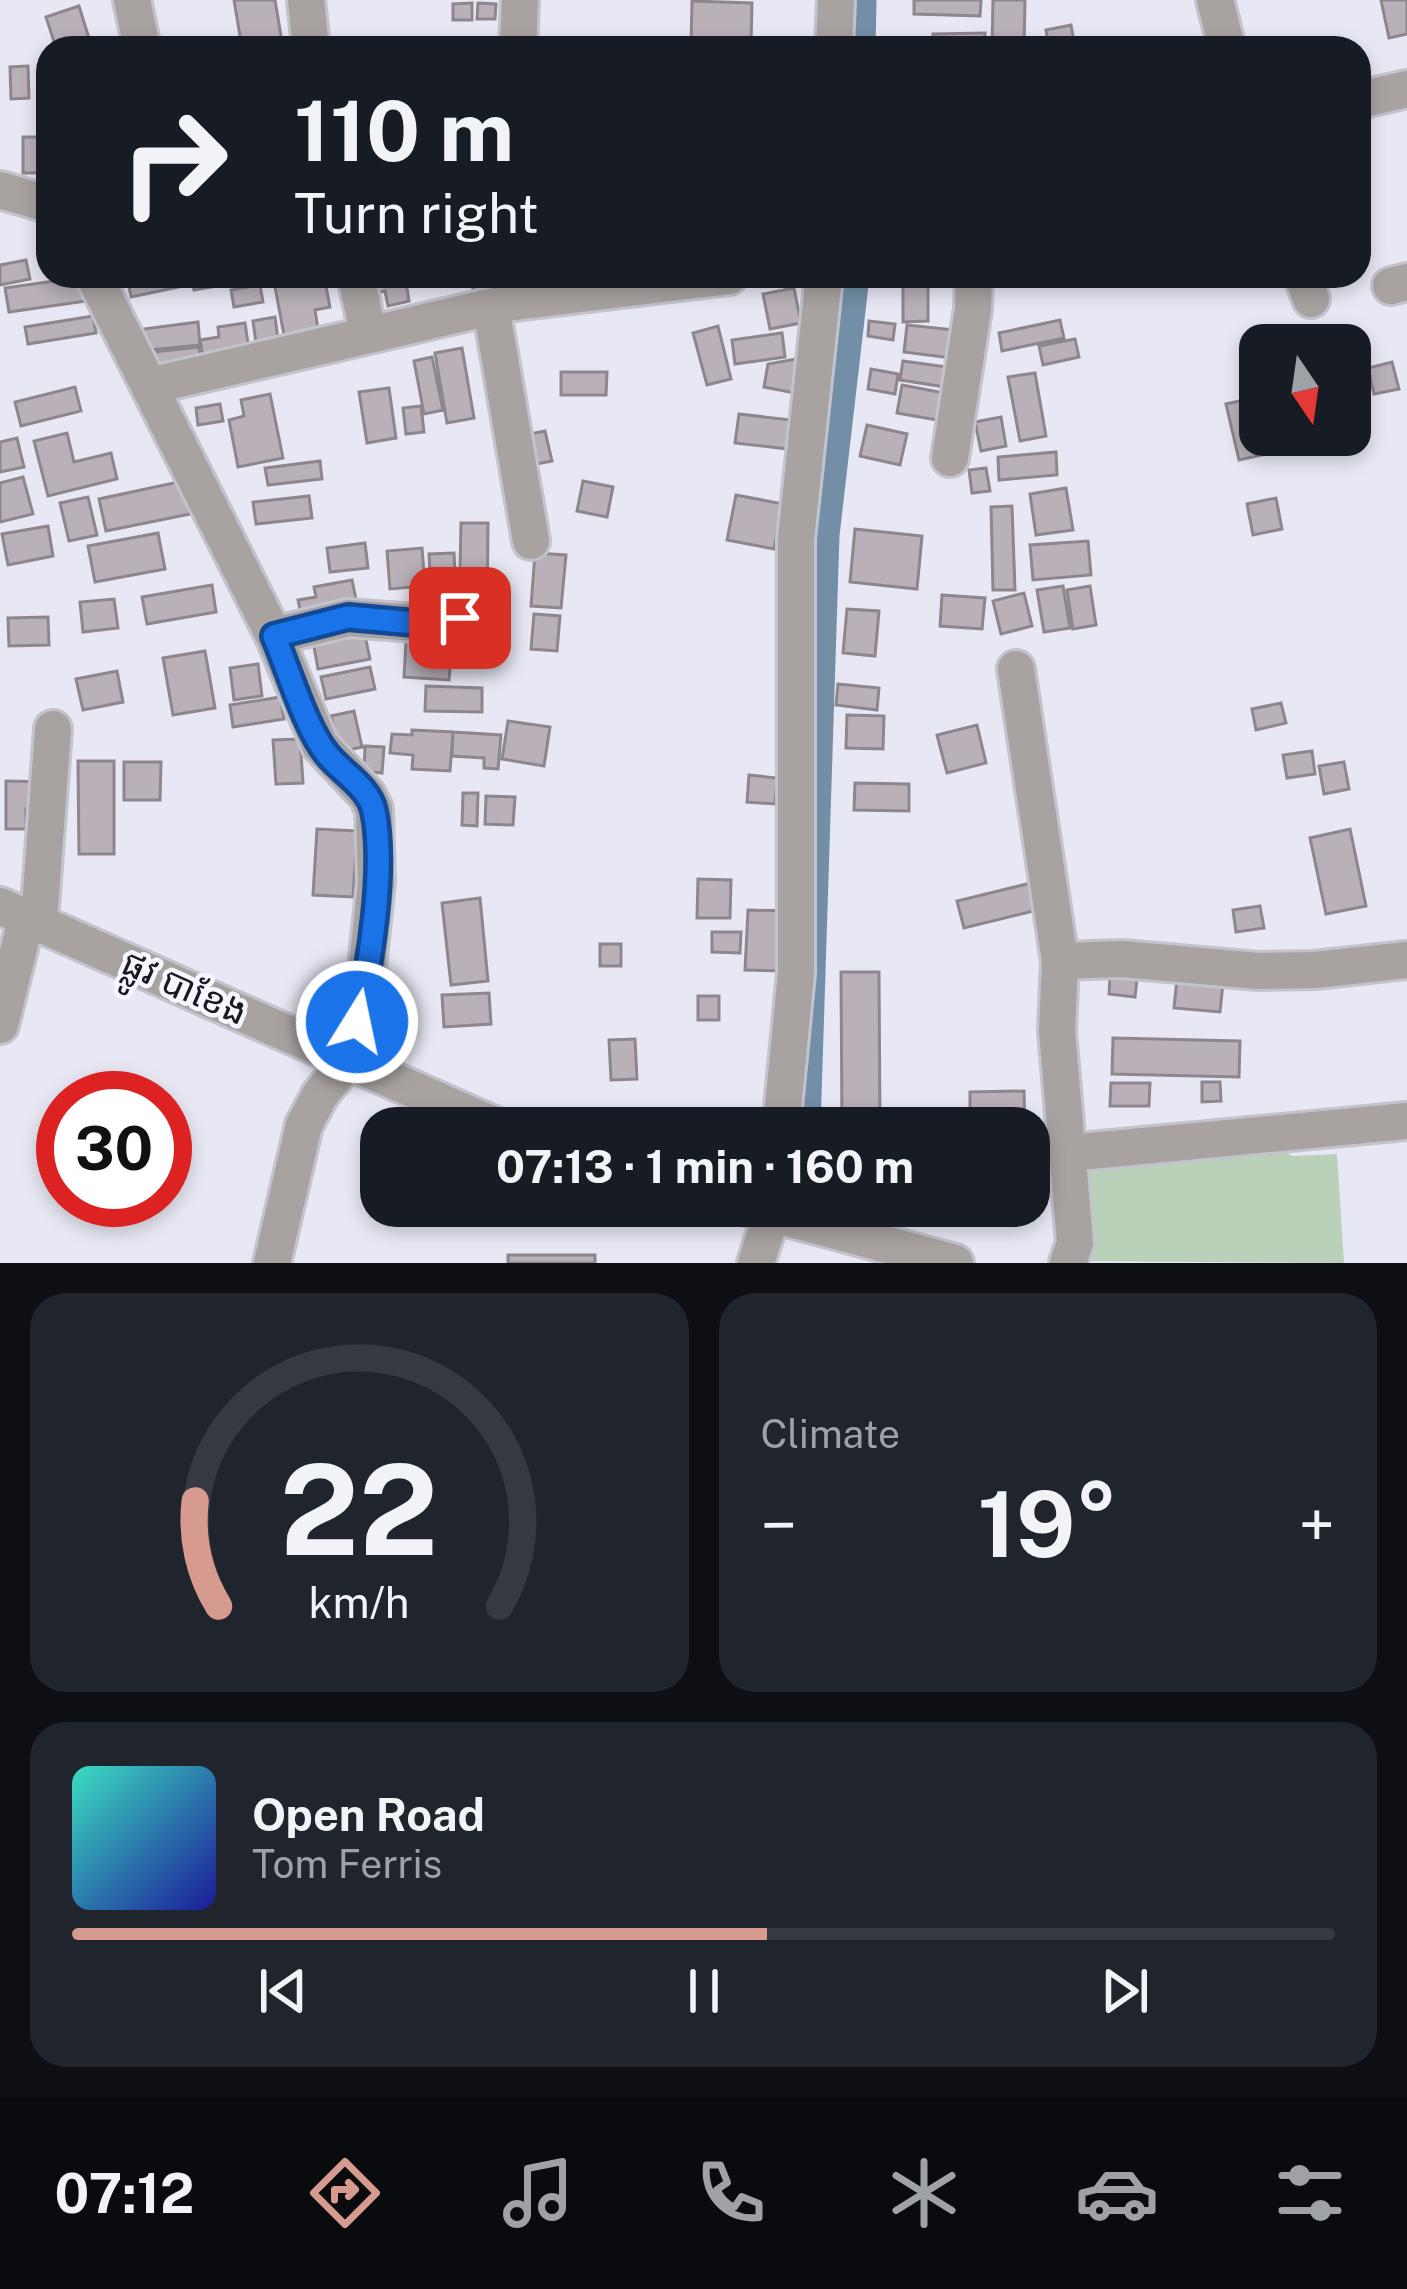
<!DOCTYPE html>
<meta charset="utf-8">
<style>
:root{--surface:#171b24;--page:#20242c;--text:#f1f3f6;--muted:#9ea1a6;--line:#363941;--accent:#d79a8e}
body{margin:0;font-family:"Public Sans","Noto Sans Khmer",sans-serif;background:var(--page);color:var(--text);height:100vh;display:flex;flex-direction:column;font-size:45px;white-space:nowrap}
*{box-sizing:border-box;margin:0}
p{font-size:39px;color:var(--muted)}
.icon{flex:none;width:66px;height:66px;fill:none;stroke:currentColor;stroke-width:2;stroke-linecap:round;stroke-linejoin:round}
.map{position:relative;height:1263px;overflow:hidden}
.drawer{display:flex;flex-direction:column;gap:30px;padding:30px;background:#0d0f14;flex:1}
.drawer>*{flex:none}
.hud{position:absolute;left:36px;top:36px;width:1335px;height:252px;border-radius:36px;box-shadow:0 6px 18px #0003;background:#171b24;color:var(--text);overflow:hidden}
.needle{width:78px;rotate:167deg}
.buttons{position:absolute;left:1239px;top:324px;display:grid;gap:24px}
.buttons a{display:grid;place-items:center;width:132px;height:132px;border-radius:24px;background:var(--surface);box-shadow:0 6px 18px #0003;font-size:60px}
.speed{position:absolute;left:36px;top:1071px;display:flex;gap:24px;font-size:60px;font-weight:700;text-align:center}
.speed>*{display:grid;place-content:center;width:156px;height:156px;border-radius:50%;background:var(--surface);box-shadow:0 6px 18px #0003;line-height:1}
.speed .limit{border:18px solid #d22;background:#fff;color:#111}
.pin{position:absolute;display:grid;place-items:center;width:102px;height:102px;color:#fff;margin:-51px;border-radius:24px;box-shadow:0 6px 18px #0006}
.me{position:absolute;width:132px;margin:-66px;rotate:10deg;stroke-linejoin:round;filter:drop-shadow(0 0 9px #0008)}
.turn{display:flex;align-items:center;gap:42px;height:252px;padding:0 60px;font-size:54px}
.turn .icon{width:156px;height:156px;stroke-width:2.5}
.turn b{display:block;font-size:84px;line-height:102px}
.big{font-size:90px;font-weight:700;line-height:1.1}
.drawer .widget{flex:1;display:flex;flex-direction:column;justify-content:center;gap:18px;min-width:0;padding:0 42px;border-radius:36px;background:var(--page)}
.drawer .dial{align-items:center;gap:0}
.dial svg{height:312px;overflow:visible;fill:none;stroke:var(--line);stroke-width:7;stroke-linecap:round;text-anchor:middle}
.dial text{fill:var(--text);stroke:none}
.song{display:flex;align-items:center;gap:36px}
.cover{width:144px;height:144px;border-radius:18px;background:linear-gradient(135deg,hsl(170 70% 55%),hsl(240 70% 35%))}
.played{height:12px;border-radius:6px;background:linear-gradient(90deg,var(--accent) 55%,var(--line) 55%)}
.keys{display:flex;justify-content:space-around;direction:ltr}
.heat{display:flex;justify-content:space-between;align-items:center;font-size:66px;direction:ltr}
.drawer .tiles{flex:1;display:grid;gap:30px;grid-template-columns:1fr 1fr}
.widget:last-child{grid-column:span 2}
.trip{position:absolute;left:360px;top:1107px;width:690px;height:120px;border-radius:36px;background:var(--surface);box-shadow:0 6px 18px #0003;font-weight:700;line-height:120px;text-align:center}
.dock{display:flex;height:192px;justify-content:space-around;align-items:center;background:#090b0e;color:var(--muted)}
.dock .icon{width:84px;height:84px}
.dock .selected{color:var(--accent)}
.dock b{font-size:54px;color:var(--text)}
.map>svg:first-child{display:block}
</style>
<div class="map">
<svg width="1407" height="1263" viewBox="0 0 1407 1263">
<rect width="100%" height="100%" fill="#e7e8f3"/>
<path fill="#bad1b9" d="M 1271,1142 L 1292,1156 L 1337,1154 L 1344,1263 L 1081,1261 L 1077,1161 Z"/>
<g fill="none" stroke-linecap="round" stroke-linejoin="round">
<path stroke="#738fa8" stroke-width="27" d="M 862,48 L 863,0
M 807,1128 L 826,535 L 856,276"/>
</g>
<path fill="#b9b0b8" stroke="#8e868d" stroke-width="3" d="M 234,0 L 275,0 L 283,48 L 242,48 Z
M 914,0 L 981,0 L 980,16 L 914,14 Z
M 993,0 L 1025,0 L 1024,48 L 992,48 Z
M 1381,0 L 1407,0 L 1407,34 L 1389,38 Z
M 692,1 L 752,3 L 751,46 L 691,45 Z
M 472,3 L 472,20 L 453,20 L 453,4 Z
M 478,3 L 496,4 L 495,19 L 477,19 Z
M 79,6 L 92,48 L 56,48 L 46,17 Z
M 1071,25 L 1075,48 L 1049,48 L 1046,30 Z
M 985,33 L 985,48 L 933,48 L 933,34 Z
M 444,38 L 506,38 L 506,48 L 444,48 Z
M 28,66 L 29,98 L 11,99 L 10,67 Z
M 23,137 L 48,137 L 48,173 L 23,173 Z
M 26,260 L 30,279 L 0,285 L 0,265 Z
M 127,276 L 181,276 L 183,286 L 131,297 Z
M 191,276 L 216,276 L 217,286 L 194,290 Z
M 273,276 L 324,276 L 330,307 L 315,310 L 318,329 L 284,335 Z
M 405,276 L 409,301 L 388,306 L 385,291 L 376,293 L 372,277 Z
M 473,276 L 496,276 L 496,304 L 473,304 Z
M 83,277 L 86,301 L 9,312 L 5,288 Z
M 903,277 L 928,277 L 928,321 L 903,322 Z
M 260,285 L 263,302 L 234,307 L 231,290 Z
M 794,288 L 801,323 L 770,329 L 763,294 Z
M 93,316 L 96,333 L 28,344 L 25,327 Z
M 275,317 L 279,347 L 257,350 L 253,321 Z
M 1060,320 L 1064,338 L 1002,351 L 999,333 Z
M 869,321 L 895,324 L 893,340 L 868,336 Z
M 198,322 L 200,345 L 138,351 L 136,330 Z
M 245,323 L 250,357 L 204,363 L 200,340 L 219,337 L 218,327 Z
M 907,325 L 955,330 L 952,358 L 904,352 Z
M 718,326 L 731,379 L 707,385 L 693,333 Z
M 782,333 L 785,357 L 735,364 L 732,340 Z
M 1075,339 L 1079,357 L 1043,365 L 1039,346 Z
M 199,347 L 201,368 L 147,374 L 145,353 Z
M 462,348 L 474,418 L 447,423 L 435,353 Z
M 432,357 L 443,410 L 424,414 L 414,361 Z
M 807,357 L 800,394 L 764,387 L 768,364 Z
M 903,361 L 947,367 L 945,387 L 900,380 Z
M 1392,362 L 1399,389 L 1374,394 L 1368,368 Z
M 871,369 L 898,374 L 895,394 L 868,389 Z
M 561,372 L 607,372 L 606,395 L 561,395 Z
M 1035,373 L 1046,436 L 1020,441 L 1008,377 Z
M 902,385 L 949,394 L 943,421 L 897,413 Z
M 75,387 L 81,411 L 21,426 L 15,402 Z
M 389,388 L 396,438 L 367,443 L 359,392 Z
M 270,394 L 283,458 L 238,467 L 229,420 L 244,416 L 241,400 Z
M 1258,397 L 1260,435 L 1267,435 L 1271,453 L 1239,460 L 1226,404 Z
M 220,404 L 223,421 L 198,425 L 196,408 Z
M 421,406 L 424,432 L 406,434 L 403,408 Z
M 739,414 L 791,420 L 788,449 L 735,443 Z
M 1001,417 L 1006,446 L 981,451 L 975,422 Z
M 867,425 L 907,434 L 900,465 L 860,456 Z
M 545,431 L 552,461 L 526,466 L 520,436 Z
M 67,433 L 74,462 L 111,453 L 117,479 L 48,496 L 34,441 Z
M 1288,435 L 1317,435 L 1319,447 L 1291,453 Z
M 17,438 L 24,467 L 0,472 L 0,442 Z
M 1056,452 L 1057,475 L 999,480 L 998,457 Z
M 320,461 L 322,479 L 268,485 L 265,468 Z
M 986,468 L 990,491 L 972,493 L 969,470 Z
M 23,477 L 33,514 L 0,522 L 0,483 Z
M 183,481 L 190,514 L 106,531 L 99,499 Z
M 583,481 L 613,487 L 607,517 L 577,511 Z
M 1066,488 L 1073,530 L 1036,535 L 1030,494 Z
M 736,495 L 783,504 L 774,549 L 727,540 Z
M 309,496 L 312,518 L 256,524 L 253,502 Z
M 88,497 L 97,535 L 69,541 L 60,503 Z
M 1276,498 L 1282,529 L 1253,535 L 1247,504 Z
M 1012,506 L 1015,590 L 993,590 L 991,507 Z
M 461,523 L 488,523 L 487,617 L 459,617 Z
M 48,526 L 53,556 L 8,565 L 2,534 Z
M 855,529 L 922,536 L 917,589 L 850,582 Z
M 158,533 L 165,569 L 95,582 L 88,546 Z
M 1088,541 L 1091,575 L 1033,580 L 1030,545 Z
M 365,543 L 368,568 L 330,572 L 327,548 Z
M 422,548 L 425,586 L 390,589 L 387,551 Z
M 454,553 L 456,591 L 431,593 L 429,554 Z
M 535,553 L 566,555 L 561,608 L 531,606 Z
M 352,580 L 358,609 L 302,619 L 298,600 L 316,597 L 314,587 Z
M 212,585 L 216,612 L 147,624 L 142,597 Z
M 1063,586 L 1070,628 L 1044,632 L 1037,590 Z
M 1090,586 L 1096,625 L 1073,629 L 1067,590 Z
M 1024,593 L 1032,626 L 1001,634 L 993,601 Z
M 942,595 L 985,598 L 982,629 L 940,626 Z
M 114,599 L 118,628 L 83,632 L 80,602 Z
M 847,609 L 879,611 L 875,656 L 843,653 Z
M 534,614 L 560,616 L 557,651 L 531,649 Z
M 48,617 L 49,645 L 9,646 L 8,618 Z
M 364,631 L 370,659 L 318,669 L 313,641 Z
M 406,641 L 452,644 L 449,680 L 404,677 Z
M 205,651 L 215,708 L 173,715 L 163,658 Z
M 258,664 L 262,696 L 234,700 L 230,668 Z
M 370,667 L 375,689 L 326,699 L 321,677 Z
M 117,671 L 123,702 L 83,710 L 76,679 Z
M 838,684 L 879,688 L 877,710 L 836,705 Z
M 426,686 L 482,688 L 482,712 L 425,711 Z
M 280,697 L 284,719 L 233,727 L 230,705 Z
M 1281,703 L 1286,723 L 1256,730 L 1252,709 Z
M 354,711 L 362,747 L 339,752 L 331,716 Z
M 847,715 L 884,716 L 883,749 L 846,748 Z
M 508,721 L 550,727 L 544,766 L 502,759 Z
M 977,725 L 986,763 L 947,773 L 937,735 Z
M 412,730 L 453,732 L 450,771 L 412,769 L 413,755 L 390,753 L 392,734 L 412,735 Z
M 453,732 L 501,735 L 498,769 L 484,768 L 484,758 L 452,756 Z
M 300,739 L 303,783 L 276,784 L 273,740 Z
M 365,746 L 384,747 L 382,773 L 364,771 Z
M 1312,751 L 1315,774 L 1287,778 L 1283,755 Z
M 78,761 L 114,761 L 114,854 L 79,854 Z
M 124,762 L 161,762 L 160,800 L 124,800 Z
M 1344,762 L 1349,789 L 1324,794 L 1319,766 Z
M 749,775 L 777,778 L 775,804 L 747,802 Z
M 6,781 L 48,782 L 35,809 L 26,809 L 26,829 L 6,829 Z
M 855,783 L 909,784 L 909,811 L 854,810 Z
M 463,793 L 478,793 L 477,826 L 462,825 Z
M 486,796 L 515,797 L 513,825 L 485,824 Z
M 317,829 L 357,831 L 353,897 L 313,895 Z
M 1350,829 L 1366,906 L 1326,914 L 1310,838 Z
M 698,879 L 731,880 L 730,918 L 697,918 Z
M 1043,880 L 1050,907 L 964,928 L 957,901 Z
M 480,898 L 488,981 L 451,985 L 442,903 Z
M 1260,906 L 1264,928 L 1236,932 L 1233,910 Z
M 748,910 L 789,911 L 786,971 L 745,970 Z
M 712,932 L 741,932 L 740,953 L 712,952 Z
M 600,944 L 621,944 L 621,966 L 600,966 Z
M 841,972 L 879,972 L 880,1128 L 842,1128 Z
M 1110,977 L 1137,979 L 1135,997 L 1109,994 Z
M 1177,978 L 1223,983 L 1220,1012 L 1174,1008 Z
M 489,993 L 491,1024 L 444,1027 L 442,995 Z
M 698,996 L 719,996 L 719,1020 L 698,1020 Z
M 1113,1038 L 1240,1041 L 1239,1077 L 1112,1074 Z
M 635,1039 L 637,1079 L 611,1080 L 609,1040 Z
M 1202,1082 L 1220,1082 L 1221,1101 L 1202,1102 Z
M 1111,1083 L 1150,1083 L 1149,1106 L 1110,1106 Z
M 1024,1091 L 1025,1128 L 970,1128 L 970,1092 Z
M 508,1255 L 595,1255 L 595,1263 L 508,1263 Z"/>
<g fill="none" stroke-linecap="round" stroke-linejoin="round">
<defs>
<path id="minor" d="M 132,0 L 142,48
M 306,0 L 311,48
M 1215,0 L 1227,48
M 518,48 L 520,0
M 834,48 L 836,0
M 1359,100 L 1407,89
M 0,190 L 48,204
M 94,276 L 274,636 L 320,745 L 367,795 L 374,809 L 376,883 L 365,984 L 348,1060 L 320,1095 L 304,1125 L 272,1263
M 356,276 L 368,333
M 1303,276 L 1311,299
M 1391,286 L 1407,282
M 491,307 L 531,541
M 149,386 L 507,303 L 729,276
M 950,458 L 973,309 L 974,276
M 274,636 L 348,618 L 415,623 L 460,618
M 1016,669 L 1060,961 L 1057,1031 L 1075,1243 L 1068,1263
M 0,906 L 500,1128
M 39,921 L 53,729
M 1060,961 L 1122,959 L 1258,971 L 1315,970 L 1407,960
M 0,1025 L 27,916
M 781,1128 L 796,973 L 796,539 L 824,276
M 1069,1153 L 1407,1121
M 743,1206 L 955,1263
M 756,1263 L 774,1206"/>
</defs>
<use href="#minor" stroke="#c2c3cd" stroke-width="42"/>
<use href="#minor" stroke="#a8a3a1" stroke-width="36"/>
</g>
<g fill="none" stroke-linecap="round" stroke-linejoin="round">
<defs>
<path id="route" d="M 357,1022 C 370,964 386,869 374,811 C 369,787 341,772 327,754 C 306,729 288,668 274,636 L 348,617 L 415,623 L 460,618"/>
</defs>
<use href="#route" stroke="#114b97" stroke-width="30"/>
<use href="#route" stroke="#1a73e8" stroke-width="21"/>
</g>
<g text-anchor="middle" stroke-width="9" stroke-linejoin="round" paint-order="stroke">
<g font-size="36" fill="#1a1a1e" stroke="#f5f6ff">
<text transform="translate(185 987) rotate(24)" y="13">ផ្លូវ បាខែង</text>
</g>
</g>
</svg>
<div class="buttons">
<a><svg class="needle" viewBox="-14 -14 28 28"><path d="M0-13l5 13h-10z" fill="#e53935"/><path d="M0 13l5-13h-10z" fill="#9ea1a6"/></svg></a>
</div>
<div class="speed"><div class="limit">30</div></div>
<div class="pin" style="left:460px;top:618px;background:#d93025"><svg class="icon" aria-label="arrive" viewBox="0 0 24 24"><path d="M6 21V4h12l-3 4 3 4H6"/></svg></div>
<svg class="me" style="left:357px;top:1022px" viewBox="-20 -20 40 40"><circle r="17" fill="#1a73e8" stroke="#fff" stroke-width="3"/><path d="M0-11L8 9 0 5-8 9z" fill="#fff"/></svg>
<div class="trip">07:13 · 1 min · 160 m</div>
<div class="hud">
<div class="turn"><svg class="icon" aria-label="right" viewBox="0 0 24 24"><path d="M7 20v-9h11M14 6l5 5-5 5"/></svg><div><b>110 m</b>Turn right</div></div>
</div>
</div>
<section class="drawer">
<div class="tiles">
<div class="widget dial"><svg viewBox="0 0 100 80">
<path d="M14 69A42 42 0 1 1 86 69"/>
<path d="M14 69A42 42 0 0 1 8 42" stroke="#d79a8e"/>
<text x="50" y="56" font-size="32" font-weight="700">22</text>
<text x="50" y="72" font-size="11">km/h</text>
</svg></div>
<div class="widget"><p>Climate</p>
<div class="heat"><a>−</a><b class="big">19°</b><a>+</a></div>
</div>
<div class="widget">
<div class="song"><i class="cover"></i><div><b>Open Road</b><p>Tom Ferris</p></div></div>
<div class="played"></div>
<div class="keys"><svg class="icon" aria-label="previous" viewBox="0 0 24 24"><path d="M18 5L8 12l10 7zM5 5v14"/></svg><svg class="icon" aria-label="pause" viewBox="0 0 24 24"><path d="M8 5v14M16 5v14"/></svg><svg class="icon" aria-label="next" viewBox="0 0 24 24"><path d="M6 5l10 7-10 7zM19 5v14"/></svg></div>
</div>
</div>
</section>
<nav class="dock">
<b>07:12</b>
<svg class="icon selected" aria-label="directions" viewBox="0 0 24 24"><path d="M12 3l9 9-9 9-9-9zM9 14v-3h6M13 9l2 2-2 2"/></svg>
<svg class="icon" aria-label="music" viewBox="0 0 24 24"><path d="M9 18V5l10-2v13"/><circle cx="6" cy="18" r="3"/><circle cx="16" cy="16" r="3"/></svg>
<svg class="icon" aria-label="phone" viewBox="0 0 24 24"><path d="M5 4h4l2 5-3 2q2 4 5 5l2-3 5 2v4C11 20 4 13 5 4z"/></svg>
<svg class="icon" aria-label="climate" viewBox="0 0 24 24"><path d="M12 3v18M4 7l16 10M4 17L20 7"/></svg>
<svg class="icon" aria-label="car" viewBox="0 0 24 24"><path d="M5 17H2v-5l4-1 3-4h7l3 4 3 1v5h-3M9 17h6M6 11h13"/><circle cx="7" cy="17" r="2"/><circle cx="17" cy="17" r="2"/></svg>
<svg class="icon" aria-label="filters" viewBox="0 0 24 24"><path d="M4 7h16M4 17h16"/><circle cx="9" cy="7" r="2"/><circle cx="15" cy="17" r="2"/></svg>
</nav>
